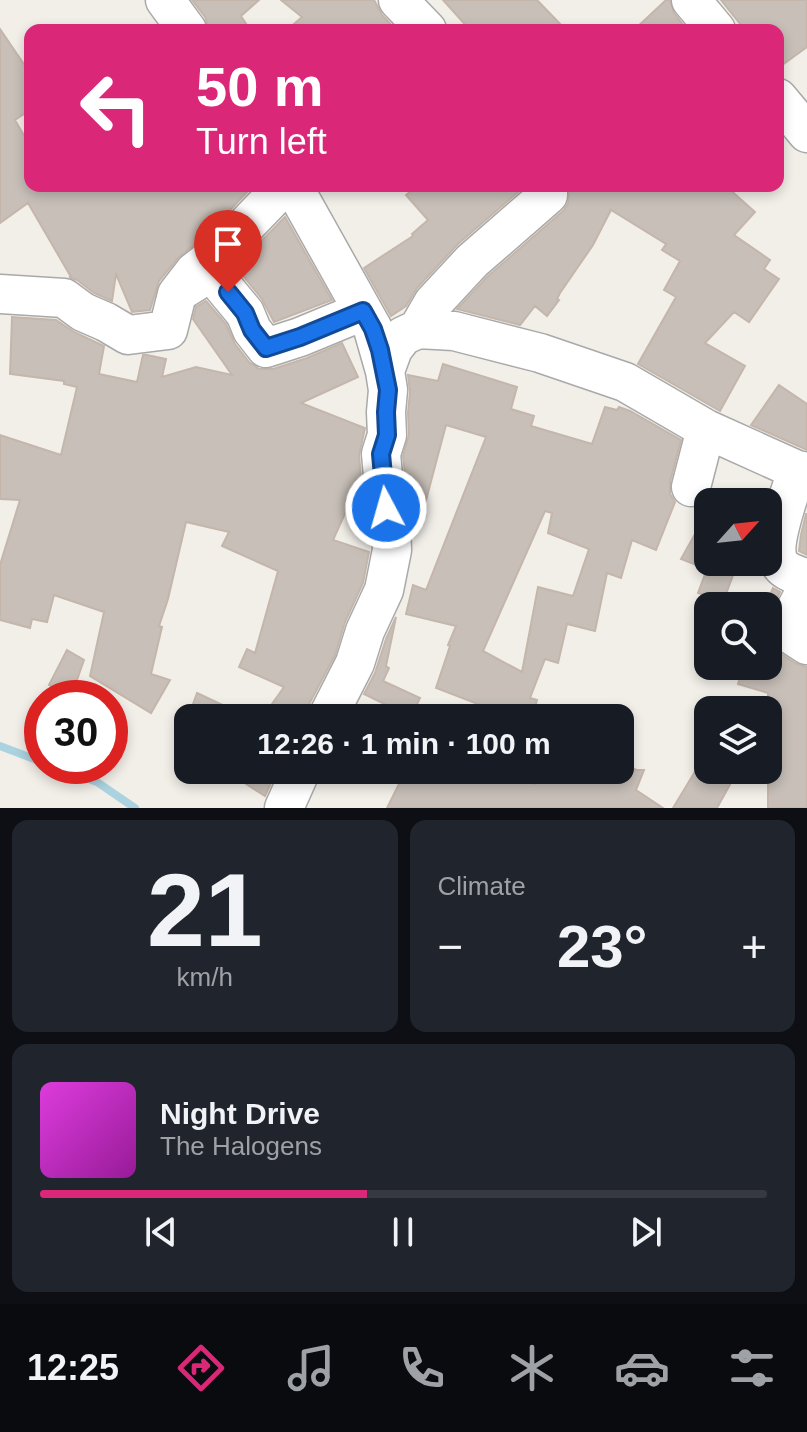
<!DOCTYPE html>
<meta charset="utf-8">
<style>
:root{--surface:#171b24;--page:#20242c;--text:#f1f3f6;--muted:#9ea1a6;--line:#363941;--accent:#db2777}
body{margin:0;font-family:Helvetica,sans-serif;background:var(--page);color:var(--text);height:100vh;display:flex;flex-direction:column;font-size:30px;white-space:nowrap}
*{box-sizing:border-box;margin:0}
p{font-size:26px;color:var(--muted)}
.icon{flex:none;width:44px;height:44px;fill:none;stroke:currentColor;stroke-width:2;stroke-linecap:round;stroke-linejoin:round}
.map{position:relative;height:808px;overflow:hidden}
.side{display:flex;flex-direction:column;gap:12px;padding:12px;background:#0d0f14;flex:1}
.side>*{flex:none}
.top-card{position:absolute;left:24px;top:24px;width:760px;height:168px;border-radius:16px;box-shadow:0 4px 12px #0003;background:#db2777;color:#fff;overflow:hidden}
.needle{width:52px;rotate:63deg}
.buttons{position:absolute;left:694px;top:488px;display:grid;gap:16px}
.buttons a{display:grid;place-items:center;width:88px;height:88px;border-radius:16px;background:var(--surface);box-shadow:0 4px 12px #0003;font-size:40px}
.speed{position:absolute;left:24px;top:680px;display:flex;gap:16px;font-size:40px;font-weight:700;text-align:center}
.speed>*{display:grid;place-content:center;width:104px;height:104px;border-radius:50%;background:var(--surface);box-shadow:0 4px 12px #0003;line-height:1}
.speed .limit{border:12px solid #d22;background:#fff;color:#111}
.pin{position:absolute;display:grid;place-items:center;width:68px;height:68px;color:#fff;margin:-82px -34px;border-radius:50% 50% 50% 0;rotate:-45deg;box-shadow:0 0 8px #0007}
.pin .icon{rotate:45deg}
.me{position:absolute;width:88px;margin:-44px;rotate:354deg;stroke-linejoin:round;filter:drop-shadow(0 0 6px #0008)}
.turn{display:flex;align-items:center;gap:28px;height:168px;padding:0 40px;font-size:36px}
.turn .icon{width:104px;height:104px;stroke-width:2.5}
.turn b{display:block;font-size:56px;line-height:68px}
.big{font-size:60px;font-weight:800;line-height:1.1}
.side .widget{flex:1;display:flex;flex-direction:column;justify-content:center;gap:12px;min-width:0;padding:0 28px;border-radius:16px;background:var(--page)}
.side .dial{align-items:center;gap:0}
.dial b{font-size:104px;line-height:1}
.song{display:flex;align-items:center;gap:24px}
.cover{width:96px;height:96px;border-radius:12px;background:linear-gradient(135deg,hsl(300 70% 55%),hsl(300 70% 35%))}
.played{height:8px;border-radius:4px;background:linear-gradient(90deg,var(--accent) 45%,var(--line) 45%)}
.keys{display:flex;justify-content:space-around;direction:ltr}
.heat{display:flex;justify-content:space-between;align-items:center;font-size:44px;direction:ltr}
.side .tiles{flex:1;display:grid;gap:12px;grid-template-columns:1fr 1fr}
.widget:last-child{grid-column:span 2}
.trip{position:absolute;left:174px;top:704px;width:460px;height:80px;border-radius:16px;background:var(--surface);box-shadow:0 4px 12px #0003;font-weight:800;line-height:80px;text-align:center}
.menu{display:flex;height:128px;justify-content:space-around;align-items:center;background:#090b0e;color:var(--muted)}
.menu .icon{width:56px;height:56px}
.menu .current{color:var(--accent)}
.menu b{font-size:36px;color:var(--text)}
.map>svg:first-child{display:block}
</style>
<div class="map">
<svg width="807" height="808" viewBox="0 0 807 808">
<rect width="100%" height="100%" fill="#f2efe9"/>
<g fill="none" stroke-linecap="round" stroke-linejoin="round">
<path stroke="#aad3df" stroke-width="8" d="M 0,746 L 42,762
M 54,766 L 97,782 L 135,808"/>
</g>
<path fill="#c7bfb8" stroke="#c4b6ab" stroke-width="2" fill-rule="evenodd" d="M 192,0 L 259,0 L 241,16 L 250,30 L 209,30 L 205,17 Z
M 281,0 L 374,0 L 382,15 L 396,30 L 287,30 L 302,17 Z
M 443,0 L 537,0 L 566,30 L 470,30 Z
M 666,0 L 670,0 L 674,13 L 687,30 L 634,30 Z
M 721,0 L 807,0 L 807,47 L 778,68 L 778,30 L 745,30 Z
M 0,29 L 30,73 L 30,110 L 15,120 L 30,146 L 30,186 L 253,186 L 207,234 L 177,259 L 159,281 L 150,310 L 132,312 L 116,274 L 112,301 L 94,293 L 77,280 L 69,277 L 71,277 L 28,203 L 0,223 Z
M 417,186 L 525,186 L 458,244 L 417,288 L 406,306 L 391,316 L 364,268 L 413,236 L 412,234 L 428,220 L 406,195 Z
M 570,186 L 726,186 L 755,212 L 734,235 L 770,260 L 764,269 L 779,279 L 749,322 L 734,312 L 705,343 L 745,366 L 720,411 L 638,364 L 676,297 L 664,290 L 680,261 L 662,250 L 666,244 L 611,210 L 593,245 L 560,293 L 557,299 L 559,300 L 547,316 L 535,306 L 520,325 L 457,309 L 487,277 L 563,211 L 568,204 Z
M 285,217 L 332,300 L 274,322 L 262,299 L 236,267 Z
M 206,301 L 226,324 L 235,344 L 249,362 L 259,369 L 273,369 L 307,358 L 342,343 L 358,377 L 301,403 L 365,428 L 359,455 L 361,478 L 333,540 L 369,552 L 363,583 L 345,622 L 335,655 L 307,708 L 305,718 L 262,718 L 284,687 L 239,667 L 247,649 L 255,653 L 278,571 L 222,546 L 229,532 L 186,522 L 168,599 L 159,626 L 162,627 L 151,674 L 170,680 L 151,713 L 90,676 L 104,612 L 54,595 L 47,622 L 32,619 L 30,628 L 0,620 L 0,565 L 20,500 L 0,499 L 0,435 L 61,455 L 77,387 L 64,384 L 64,381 L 10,374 L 12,317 L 56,320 L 74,332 L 104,346 L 99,374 L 137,382 L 143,355 L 147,355 L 166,359 L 162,377 L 196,367 L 232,375 L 193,319 L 196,307 Z
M 443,364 L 517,387 L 511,409 L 534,416 L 531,426 L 592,444 L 605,407 L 617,410 L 619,407 L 630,411 L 681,440 L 670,482 L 670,494 L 675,502 L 656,550 L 632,540 L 621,578 L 607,573 L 595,631 L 567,624 L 558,663 L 545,659 L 530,698 L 537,700 L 532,718 L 499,718 L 491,709 L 436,688 L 450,646 L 448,645 L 456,626 L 406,614 L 413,585 L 426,590 L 486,437 L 446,425 L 421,519 L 411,516 L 406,487 L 410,475 L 405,474 L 403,456 L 409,435 L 408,413 L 410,392 L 408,375 L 438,381 ZM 545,511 L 552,513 L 548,533 L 589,549 L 573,596 L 538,587 L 522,672 L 483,651 Z
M 779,385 L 807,404 L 807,450 L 751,425 Z
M 708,511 L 708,566 L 710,562 L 738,562 L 723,602 L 698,593 L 707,569 L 681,559 Z
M 806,514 L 807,514 L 807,555 L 799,551 L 801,535 Z
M 773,588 L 780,592 L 768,617 L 768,600 Z
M 396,617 L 386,666 L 389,668 L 383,681 L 420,698 L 411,717 L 364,694 L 375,673 L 386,639 Z
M 768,642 L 775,650 L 795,663 L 807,667 L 807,808 L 768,808 L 768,693 L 738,684 L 743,666 L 768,666 Z
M 67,650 L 84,660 L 72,694 L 49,685 Z
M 197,693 L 250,718 L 188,718 Z
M 620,764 L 637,770 L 644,770 L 636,790 L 663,808 L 387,808 L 406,770 L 484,770 L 535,784 L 538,770 L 620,770 Z
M 253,770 L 277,770 L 265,796 L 246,784 Z
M 696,770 L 738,770 L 717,808 L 673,808 Z"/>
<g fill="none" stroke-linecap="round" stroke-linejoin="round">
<defs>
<path id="minor" d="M 165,0 L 187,30
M 398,0 L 427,30
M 691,0 L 716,30
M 778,98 L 807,133
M 293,186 L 373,329 L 385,371 L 388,390 L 386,412 L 387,435 L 381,454 L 386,508 L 391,527 L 392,550 L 384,590 L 365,631 L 355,663 L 327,718
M 182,290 L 211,272 L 245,313 L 252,330 L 266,348 L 300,337 L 363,311
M 0,294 L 64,298 L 83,312 L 106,322 L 128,335 L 168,330 L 177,294 L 194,272 L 222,250 L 284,186
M 418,329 L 433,303 L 472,261 L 548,195 L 548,186
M 385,371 L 393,349 L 403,336 L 418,329 L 454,331 L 540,353 L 625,382 L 706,429 L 797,470 L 807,472
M 797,470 C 791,491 770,544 779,562 C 784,572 795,574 805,578 L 807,582
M 691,487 L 706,429
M 807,588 L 790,620 L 787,632 L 807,645
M 284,808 L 301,770"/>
</defs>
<use href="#minor" stroke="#a9a9a9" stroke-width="41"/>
<use href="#minor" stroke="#fff" stroke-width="38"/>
</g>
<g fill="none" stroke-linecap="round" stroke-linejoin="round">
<defs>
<path id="route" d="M 228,292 L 245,313 L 252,330 L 266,348 L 300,337 L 363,311 L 373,329 L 380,350 L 388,390 L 386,412 L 387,435 L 381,454 L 386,508"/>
</defs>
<use href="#route" stroke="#114b97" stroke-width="20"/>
<use href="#route" stroke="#1a73e8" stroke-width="14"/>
</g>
</svg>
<div class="buttons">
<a><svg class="needle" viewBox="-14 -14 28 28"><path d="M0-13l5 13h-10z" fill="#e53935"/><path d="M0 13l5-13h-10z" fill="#9ea1a6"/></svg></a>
<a><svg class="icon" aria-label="search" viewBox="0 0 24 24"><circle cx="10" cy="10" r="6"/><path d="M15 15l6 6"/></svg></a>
<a><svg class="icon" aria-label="layers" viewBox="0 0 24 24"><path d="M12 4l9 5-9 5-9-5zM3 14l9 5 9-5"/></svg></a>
</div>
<div class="speed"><div class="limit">30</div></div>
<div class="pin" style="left:228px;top:292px;background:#d93025"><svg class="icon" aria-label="arrive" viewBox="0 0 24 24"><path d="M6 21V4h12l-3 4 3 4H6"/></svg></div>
<svg class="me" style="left:386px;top:508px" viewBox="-20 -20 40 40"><circle r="17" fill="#1a73e8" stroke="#fff" stroke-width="3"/><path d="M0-11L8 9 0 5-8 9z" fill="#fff"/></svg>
<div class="trip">12:26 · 1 min · 100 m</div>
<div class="top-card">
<div class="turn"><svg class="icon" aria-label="left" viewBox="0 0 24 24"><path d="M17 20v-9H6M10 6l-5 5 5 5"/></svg><div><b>50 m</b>Turn left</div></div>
</div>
</div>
<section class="side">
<div class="tiles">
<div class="widget dial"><b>21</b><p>km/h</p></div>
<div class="widget"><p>Climate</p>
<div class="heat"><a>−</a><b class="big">23°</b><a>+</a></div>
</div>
<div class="widget">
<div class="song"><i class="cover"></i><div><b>Night Drive</b><p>The Halogens</p></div></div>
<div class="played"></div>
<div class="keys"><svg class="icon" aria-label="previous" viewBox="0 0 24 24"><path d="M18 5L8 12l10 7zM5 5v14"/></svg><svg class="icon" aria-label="pause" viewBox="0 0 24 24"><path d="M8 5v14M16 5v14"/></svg><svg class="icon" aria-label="next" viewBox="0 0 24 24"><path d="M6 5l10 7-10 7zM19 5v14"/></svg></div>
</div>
</div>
</section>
<nav class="menu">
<b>12:25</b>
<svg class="icon current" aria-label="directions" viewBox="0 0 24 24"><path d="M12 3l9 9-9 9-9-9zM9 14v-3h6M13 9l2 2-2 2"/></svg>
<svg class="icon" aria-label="music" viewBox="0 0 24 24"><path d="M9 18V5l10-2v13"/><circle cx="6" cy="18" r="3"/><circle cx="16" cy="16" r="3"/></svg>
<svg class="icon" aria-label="phone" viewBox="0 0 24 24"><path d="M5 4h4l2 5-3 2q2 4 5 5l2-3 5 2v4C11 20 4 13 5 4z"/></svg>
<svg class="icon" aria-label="climate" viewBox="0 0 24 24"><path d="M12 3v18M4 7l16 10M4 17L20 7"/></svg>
<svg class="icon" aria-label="car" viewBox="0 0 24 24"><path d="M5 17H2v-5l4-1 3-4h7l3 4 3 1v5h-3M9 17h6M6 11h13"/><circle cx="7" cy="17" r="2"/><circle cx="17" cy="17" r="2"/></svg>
<svg class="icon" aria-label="filters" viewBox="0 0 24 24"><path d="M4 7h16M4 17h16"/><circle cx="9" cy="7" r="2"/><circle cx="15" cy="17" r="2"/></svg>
</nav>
